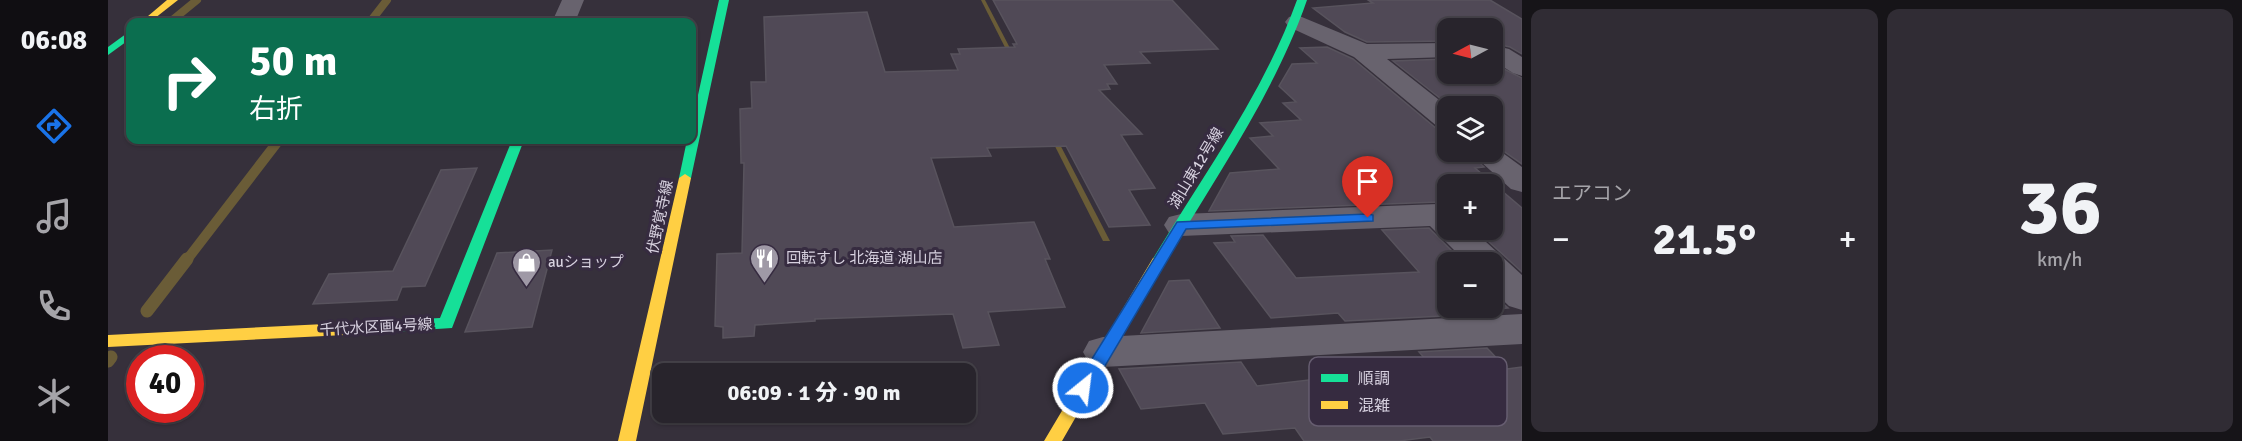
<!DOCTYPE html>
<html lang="ja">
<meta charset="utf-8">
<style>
:root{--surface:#28242c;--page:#302c34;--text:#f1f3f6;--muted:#a5a4a9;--line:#444148;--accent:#1a73e8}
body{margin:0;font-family:Signika,"Noto Sans JP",sans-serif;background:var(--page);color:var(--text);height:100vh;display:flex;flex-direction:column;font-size:22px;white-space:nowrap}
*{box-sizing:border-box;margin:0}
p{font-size:20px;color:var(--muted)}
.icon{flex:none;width:33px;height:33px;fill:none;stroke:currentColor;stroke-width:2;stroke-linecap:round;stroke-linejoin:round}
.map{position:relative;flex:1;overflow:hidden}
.side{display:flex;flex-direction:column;gap:9px;padding:9px;background:#161418;width:720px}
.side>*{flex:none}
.top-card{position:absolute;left:18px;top:18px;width:570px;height:126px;border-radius:12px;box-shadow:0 2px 4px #0004,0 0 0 2px var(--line);background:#0b6e4f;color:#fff;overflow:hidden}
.needle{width:39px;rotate:263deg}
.controls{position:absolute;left:1329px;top:18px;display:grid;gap:12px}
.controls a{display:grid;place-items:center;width:66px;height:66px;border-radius:12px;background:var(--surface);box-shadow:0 2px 4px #0004,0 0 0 2px var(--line);font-size:30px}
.speed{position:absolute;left:18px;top:345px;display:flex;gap:12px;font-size:30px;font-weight:700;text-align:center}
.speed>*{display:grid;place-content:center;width:78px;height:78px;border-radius:50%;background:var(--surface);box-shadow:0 2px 4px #0004,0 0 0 2px var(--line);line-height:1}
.speed .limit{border:9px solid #d22;background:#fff;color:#111}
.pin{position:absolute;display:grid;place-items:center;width:51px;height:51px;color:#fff;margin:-62px -26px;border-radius:50% 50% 50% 0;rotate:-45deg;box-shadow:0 0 6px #0007}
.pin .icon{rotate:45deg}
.me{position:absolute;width:66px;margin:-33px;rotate:29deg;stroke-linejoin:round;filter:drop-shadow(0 0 4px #0008)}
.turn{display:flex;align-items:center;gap:21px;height:126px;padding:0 24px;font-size:27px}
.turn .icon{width:78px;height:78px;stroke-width:2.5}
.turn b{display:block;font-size:42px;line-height:51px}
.big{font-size:45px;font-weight:800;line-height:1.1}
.side .tile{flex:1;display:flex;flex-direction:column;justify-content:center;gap:9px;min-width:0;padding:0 21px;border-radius:12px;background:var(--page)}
.side .dial{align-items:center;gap:0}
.dial b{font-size:78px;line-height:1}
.heat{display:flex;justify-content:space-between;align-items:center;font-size:33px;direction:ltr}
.side .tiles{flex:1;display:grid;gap:9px;grid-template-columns:repeat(2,1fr)}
.trip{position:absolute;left:544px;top:363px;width:324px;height:60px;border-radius:12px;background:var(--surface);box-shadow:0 2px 4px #0004,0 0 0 2px var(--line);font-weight:800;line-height:60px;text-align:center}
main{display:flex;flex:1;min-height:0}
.dock{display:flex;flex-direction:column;width:108px;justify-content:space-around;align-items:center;background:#100e12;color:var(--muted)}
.dock .icon{width:42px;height:42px}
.dock .selected{color:var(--accent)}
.dock b{font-size:27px;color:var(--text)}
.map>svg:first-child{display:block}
</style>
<main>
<nav class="dock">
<b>06:08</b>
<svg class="icon selected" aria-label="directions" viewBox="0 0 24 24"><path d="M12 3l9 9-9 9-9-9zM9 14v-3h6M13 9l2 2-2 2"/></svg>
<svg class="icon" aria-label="music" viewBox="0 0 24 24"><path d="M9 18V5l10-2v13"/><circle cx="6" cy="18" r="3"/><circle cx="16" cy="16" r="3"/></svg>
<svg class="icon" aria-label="phone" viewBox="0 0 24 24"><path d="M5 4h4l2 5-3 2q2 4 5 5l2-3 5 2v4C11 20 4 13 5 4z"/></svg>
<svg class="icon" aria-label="climate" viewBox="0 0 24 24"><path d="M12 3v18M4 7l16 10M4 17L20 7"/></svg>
</nav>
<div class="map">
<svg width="1414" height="441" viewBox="0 0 1414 441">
<rect width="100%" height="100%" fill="#36303b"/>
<path fill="#6a5c37" d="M 873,0 L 877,0 L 1002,241 L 995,241 Z"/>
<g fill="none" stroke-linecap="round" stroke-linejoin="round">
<path stroke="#6a5c37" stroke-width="8" d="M 62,22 L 89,0
M 262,22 L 279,0"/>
<path stroke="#6a5c37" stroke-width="10" d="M 78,261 L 171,140"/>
<path stroke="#6a5c37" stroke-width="13" d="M 39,311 L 79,259
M 0,361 L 3,357"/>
</g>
<path fill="#504956" stroke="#58535d" stroke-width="1.5" d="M 885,0 L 1064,0 L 1110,49 L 1032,52 L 1042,63 L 996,65 L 1009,84 L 999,84 L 1002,89 L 991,90 L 1034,134 L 1013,135 L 1047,188 L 1021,190 L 1042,225 L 1001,227 L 958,146 L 879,148 L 883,156 L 823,158 L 846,227 L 926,222 L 942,259 L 937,259 L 957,307 L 880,312 L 891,345 L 855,348 L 845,314 L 707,319 L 707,321 L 647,325 L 646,336 L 615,338 L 615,327 L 607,326 L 609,254 L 634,253 L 636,163 L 633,163 L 632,109 L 644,108 L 643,82 L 658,82 L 656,17 L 759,12 L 777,72 L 850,70 L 843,54 L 852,54 L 850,49 L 907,47 L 905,44 L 909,44 Z
M 1260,0 L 1382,0 L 1414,19 L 1414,54 L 1402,47 L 1384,43 L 1384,28 L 1340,28 L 1340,41 L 1259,42 L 1237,32 L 1205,8 L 1265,3 Z
M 1219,47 L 1245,59 L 1329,129 L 1340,131 L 1340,152 L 1360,152 L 1376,167 L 1367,168 L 1414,208 L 1414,272 L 1368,230 L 1384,230 L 1384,184 L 1340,184 L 1340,204 L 1330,202 L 1101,211 L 1122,173 L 1171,169 L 1142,138 L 1165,136 L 1152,123 L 1193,120 L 1175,103 L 1188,102 L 1171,86 L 1184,64 L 1209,63 L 1192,48 Z
M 1340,59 L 1340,74 L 1384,74 L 1384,63 L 1414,78 L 1414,164 L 1384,143 L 1384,106 L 1342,106 L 1285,61 Z
M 369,168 L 317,286 L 294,287 L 289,300 L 205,304 L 221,274 L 285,271 L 333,170 Z
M 1321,228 L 1355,262 L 1340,262 L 1340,308 L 1384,308 L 1384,294 L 1400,308 L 1389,309 L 1393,313 L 1237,321 L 1230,313 L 1163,318 L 1106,243 L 1127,242 L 1123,236 L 1155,235 L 1188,278 L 1311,272 L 1274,230 Z
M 444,250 L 424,327 L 357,332 L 389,253 Z
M 1081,280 L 1112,328 L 1033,333 L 1061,281 Z
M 1379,348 L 1399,369 L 1414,367 L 1414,441 L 1325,441 L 1322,437 L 1291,441 L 1196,441 L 1187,428 L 1115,434 L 1097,403 L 1033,409 L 1011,369 L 1133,362 L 1149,386 L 1210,379 L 1207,375 L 1251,369 L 1274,397 L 1346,391 L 1311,352 Z"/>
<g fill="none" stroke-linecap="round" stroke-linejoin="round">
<path fill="#68636e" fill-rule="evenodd" d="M 454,0 L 476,0 L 467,22 L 444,22 Z
M 1189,15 L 1259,44 L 1340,43 L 1340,57 L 1279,59 L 1340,107 L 1340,129 L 1330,127 L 1246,57 L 1181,27 L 1177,22 L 1181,17 Z
M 1384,45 L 1401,49 L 1414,57 L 1414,76 L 1405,73 L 1384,60 Z
M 1384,145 L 1414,167 L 1414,192 L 1403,189 L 1362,152 L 1384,152 Z
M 1330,204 L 1340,207 L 1340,230 L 1365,230 L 1414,275 L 1414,310 L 1401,306 L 1384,290 L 1384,262 L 1358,262 L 1322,226 L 1073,236 L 1061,233 L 1056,225 L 1061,217 L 1073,214 Z
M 1414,314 L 1414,344 L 995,367 L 981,363 L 975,352 L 981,341 L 995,337 Z"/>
<path fill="#16e098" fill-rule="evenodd" d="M 611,0 L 621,0 L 583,178 L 577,182 L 571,178 L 579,140 L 584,140 L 584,122 Z
M 1189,0 L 1199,0 C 1166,95 1106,179 1055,266 L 1045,266 L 1043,262 C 1094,176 1155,95 1189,0 Z
M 22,31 L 22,39 L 0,55 L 0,47 Z
M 404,140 L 416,140 L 344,328 L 237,335 L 231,333 L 229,329 L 231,325 L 237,323 L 332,318 Z"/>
<path fill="#ffcf43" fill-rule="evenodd" d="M 59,0 L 70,0 L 42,22 L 33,22 Z
M 577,174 L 583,178 L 528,441 L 510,441 L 571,178 Z
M 1050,257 L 1055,258 L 1057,262 L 954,441 L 936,441 L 1045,258 Z
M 237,323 L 243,325 L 245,329 L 243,333 L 237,335 L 0,347 L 0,335 Z"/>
</g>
<path fill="#1a73e8" stroke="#114b97" stroke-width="1.5" d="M 1260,214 L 1265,215 L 1265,221 L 1078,229 L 981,393 L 969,393 L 966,388 L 969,383 L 1069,222 Z"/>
<defs>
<symbol id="restaurant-pin" viewBox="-11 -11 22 30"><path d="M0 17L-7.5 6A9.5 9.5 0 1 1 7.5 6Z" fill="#9f99a6" stroke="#362b40"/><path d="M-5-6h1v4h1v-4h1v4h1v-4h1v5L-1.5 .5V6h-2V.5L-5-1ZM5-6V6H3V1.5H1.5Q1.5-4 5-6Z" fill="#fff"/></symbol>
<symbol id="shop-pin" viewBox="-11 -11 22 30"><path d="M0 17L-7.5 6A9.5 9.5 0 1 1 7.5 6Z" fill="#9f99a6" stroke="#362b40"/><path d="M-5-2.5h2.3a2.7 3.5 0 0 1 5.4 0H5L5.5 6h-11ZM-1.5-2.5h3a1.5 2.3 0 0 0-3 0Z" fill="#fff"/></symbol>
</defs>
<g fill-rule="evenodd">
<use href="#restaurant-pin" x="640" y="242" width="33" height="45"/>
<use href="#shop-pin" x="402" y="246" width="33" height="45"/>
</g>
<g text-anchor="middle" stroke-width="6" stroke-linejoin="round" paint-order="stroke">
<g font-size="15" fill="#d7d1df" stroke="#362b40">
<text transform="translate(1088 168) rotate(-59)" y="5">湖山東12号線</text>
<text transform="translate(552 217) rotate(-78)" y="5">伏野覚寺線</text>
<text transform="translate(268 327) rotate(-3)" y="5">千代水区画4号線</text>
</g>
<g font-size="15" fill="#d7d1df" stroke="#362b40" text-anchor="start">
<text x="678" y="263">回転すし 北海道 湖山店</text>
<text x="440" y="267">auショップ</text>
</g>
</g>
<rect x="1201" y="357" width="198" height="69" rx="9" fill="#362b40" stroke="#665d70" stroke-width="1.5"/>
<rect x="1213" y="374" width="27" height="8" fill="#16e098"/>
<rect x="1213" y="401" width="27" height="8" fill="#ffcf43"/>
<g font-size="16" fill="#d7d1df">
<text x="1250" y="384">順調</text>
<text x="1250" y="411">混雑</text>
</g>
</svg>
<div class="controls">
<a><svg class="needle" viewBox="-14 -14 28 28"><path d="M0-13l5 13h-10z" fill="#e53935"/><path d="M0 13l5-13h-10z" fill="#a5a4a9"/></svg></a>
<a><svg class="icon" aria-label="layers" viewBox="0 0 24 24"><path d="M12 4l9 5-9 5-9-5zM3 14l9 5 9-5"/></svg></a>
<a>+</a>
<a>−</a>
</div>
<div class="speed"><div class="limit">40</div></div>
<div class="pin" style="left:1260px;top:218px;background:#d93025"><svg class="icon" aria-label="arrive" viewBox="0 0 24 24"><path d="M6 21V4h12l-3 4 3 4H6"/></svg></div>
<svg class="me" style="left:975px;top:388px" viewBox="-20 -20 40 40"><circle r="17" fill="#1a73e8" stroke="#fff" stroke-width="3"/><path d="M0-11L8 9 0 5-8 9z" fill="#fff"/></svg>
<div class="trip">06:09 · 1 分 · 90 m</div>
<div class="top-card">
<div class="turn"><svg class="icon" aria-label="right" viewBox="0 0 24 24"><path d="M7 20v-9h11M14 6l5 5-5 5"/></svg><div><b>50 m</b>右折</div></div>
</div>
</div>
<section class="side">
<div class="tiles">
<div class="tile"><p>エアコン</p>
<div class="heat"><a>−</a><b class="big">21.5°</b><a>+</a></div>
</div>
<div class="tile dial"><b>36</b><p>km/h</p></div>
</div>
</section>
</main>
